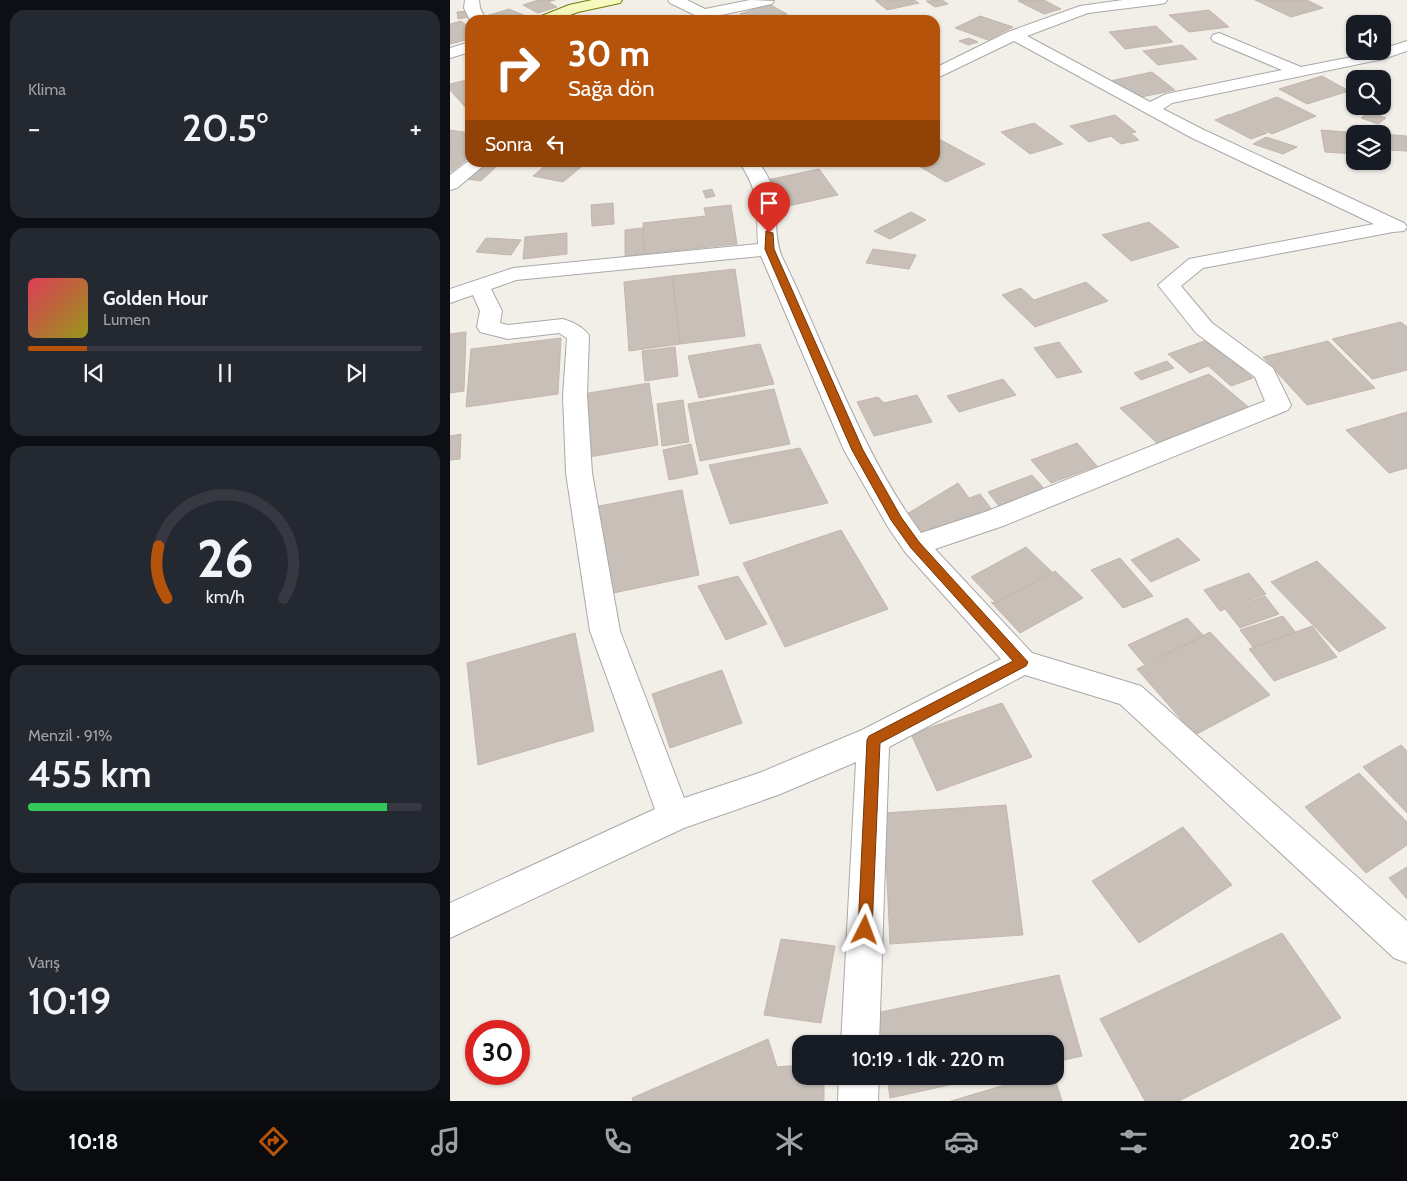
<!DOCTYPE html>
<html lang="tr">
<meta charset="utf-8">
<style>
:root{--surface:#171b24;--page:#242831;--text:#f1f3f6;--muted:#9ea1a6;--line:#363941;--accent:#b45309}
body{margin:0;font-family:Cabin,sans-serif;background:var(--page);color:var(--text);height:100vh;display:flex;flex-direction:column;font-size:19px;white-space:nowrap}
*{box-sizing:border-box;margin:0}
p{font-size:16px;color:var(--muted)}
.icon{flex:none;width:28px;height:28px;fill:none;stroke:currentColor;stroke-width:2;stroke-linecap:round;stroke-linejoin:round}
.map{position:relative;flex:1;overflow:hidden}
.drawer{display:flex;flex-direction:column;gap:10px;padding:10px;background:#0d0f14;width:450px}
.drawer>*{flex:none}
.hud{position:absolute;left:15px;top:15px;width:475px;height:152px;border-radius:15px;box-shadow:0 1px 4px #0004;background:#b45309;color:#fff;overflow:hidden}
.buttons{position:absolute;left:896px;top:15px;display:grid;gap:10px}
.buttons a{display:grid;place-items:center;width:45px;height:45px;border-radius:10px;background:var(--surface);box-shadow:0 1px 4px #0004;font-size:25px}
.speed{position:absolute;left:15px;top:1020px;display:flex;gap:10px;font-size:25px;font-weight:700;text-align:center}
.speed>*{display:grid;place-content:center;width:65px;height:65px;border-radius:50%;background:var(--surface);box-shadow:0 1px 4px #0004;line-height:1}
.speed .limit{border:8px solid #d22;background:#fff;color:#111}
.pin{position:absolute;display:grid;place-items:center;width:42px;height:42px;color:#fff;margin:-51px -21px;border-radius:50% 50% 50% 0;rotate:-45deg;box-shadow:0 0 5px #0007}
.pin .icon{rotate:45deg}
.me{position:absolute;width:55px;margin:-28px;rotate:3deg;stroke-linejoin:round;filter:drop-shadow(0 0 4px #0008)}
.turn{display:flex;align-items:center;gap:18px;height:105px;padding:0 20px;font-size:22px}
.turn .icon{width:65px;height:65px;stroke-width:2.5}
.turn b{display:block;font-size:35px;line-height:42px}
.then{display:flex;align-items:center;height:48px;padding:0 20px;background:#0003;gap:10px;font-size:19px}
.big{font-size:38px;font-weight:600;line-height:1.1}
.drawer .widget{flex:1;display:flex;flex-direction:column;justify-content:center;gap:8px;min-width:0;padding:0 18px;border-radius:15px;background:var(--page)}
.drawer .dial{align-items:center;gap:0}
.dial svg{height:130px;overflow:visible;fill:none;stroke:var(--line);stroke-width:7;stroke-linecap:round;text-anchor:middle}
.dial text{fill:var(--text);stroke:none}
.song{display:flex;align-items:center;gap:15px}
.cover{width:60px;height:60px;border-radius:8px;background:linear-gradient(135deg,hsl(350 70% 55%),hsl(60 70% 35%))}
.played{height:5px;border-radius:2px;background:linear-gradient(90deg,var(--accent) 15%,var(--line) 15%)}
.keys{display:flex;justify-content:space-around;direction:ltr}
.heat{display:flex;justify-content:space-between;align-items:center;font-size:28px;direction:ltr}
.charge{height:8px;border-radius:4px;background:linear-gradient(90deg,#34c759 91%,var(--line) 0)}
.trip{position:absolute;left:342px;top:1035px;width:272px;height:50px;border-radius:15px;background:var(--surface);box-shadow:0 1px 4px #0004;font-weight:600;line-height:50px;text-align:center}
.menu{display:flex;height:80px;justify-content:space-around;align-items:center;background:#090b0e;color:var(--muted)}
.menu .icon{width:35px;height:35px}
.menu .on{color:var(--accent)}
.menu b{font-size:22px;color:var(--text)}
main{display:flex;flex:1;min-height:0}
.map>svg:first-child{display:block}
</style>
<main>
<section class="drawer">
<div class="widget"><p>Klima</p>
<div class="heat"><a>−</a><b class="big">20.5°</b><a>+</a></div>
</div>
<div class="widget">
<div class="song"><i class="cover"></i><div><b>Golden Hour</b><p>Lumen</p></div></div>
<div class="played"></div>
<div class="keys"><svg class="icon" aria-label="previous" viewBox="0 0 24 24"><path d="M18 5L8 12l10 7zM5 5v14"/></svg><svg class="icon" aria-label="pause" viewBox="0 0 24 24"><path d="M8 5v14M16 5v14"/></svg><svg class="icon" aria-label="next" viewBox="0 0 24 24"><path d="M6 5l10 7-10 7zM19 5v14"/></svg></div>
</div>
<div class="widget dial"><svg viewBox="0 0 100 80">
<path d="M14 69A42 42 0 1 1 86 69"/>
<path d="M14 69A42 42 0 0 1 9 37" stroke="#b45309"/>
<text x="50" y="56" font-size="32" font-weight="700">26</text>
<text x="50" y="72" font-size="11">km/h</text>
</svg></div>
<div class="widget"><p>Menzil · 91%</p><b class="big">455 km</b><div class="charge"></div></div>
<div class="widget"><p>Varış</p><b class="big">10:19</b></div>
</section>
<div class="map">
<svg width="957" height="1101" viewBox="0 0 957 1101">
<rect width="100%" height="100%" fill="#f2efe9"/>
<path fill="#c7bfb8" stroke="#c4b6ab" d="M 88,0 L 105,0 L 98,2 L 107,7 L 88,13 L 73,5 Z
M 425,0 L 464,0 L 469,3 L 437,10 Z
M 492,0 L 498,4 L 485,7 L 476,1 Z
M 572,0 L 594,0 L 611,9 L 594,14 L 568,1 Z
M 805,0 L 857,0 L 873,8 L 841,17 Z
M 319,4 L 337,14 L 319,20 L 302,20 L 290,14 Z
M 59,9 L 81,18 L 73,20 L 38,20 L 33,17 Z
M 759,10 L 779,27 L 739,32 L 719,15 Z
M 17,11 L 19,17 L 8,19 L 7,12 Z
M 263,15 L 273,19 L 288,15 L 279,20 L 252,19 Z
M 530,16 L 563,27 L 538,40 L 505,28 Z
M 11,21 L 20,28 L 20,39 L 0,44 L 0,24 Z
M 706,26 L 723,42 L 675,49 L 659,32 Z
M 519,38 L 528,42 L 518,45 L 509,41 Z
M 732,45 L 747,59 L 708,65 L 693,51 Z
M 702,72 L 725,90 L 682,99 L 660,81 Z
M 872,76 L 899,91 L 857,104 L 829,89 Z
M 20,79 L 20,109 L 17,109 L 0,90 L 0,84 Z
M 827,97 L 866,116 L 822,134 L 782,114 Z
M 918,112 L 936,118 L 928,124 L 911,118 Z
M 780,114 L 817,133 L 801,139 L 765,120 Z
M 665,115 L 686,132 L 681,133 L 689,140 L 671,144 L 661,136 L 639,142 L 620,126 Z
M 584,123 L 613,144 L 580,154 L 551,132 Z
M 0,130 L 20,133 L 20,157 L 1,172 Z
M 871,130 L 923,134 L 905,134 L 905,154 L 875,152 Z
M 932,134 L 957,136 L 957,151 L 936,150 L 937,157 L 932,156 Z
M 816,137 L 847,147 L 833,154 L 803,144 Z
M 491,140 L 535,164 L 496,182 L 462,162 L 485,162 L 485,143 Z
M 99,162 L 137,162 L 113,182 L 83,176 Z
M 33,164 L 47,166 L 31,181 L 17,179 Z
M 369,169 L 388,195 L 329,208 L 312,181 Z
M 262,189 L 265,196 L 256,198 L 253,191 Z
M 163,203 L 164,224 L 142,226 L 141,205 Z
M 281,205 L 287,244 L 194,254 L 193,223 L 256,216 L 254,208 Z
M 461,212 L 476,220 L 440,239 L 424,231 Z
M 699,222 L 729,247 L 681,261 L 652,235 Z
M 193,228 L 194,254 L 175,256 L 175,230 Z
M 117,233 L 117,254 L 73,259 L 75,237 Z
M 36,238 L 71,240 L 61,255 L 26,252 Z
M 423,249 L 466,255 L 459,269 L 416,263 Z
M 285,269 L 295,336 L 230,344 L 222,276 Z
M 222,276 L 230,344 L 179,351 L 174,282 Z
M 636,282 L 658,301 L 585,327 L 552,295 L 571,288 L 584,300 Z
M 951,322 L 957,327 L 957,370 L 922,379 L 882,339 Z
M 16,332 L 14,391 L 0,393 L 0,334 Z
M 111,338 L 108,394 L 16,407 L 21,349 Z
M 757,340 L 803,378 L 781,386 L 758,366 L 740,373 L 718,354 Z
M 878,341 L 925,388 L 857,405 L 813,357 Z
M 609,342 L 632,372 L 607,378 L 584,348 Z
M 310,344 L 324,384 L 249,398 L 238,356 Z
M 225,347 L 228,376 L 195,381 L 192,351 Z
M 717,361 L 724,368 L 691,380 L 684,373 Z
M 759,374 L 801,409 L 710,446 L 670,408 Z
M 553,379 L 566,395 L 509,412 L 497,396 Z
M 199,383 L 208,445 L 139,457 L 133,394 Z
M 324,389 L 340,444 L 250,461 L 238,404 Z
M 467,395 L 482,422 L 424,436 L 407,402 L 428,397 L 434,403 Z
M 233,400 L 239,442 L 212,446 L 207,404 Z
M 957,412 L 957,468 L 939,473 L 896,430 Z
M 11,434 L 10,459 L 0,460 L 0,436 Z
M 627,443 L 647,466 L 601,483 L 581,460 Z
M 241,444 L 248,474 L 219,480 L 213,450 Z
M 350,448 L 378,503 L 280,524 L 259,465 Z
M 582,475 L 597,492 L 552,510 L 538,492 Z
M 508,483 L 519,498 L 530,494 L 546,515 L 465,545 L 447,520 Z
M 232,490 L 249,575 L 154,595 L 144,507 Z
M 391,530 L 438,609 L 335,647 L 293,563 Z
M 728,538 L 750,560 L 701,582 L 681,560 Z
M 576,547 L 602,572 L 546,603 L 521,577 Z
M 670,558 L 703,596 L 673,608 L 641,570 Z
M 867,561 L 936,628 L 889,652 L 821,582 Z
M 605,571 L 633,598 L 570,633 L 541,602 L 546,603 Z
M 799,573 L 816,594 L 770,611 L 754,590 Z
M 288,576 L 317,624 L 276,640 L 248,586 Z
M 815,596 L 829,614 L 790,628 L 776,610 Z
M 833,616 L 846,633 L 803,647 L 790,630 Z
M 737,618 L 754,636 L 694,664 L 678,645 Z
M 862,626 L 887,657 L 824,681 L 799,649 Z
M 760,632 L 820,695 L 745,735 L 687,669 Z
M 125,633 L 144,731 L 28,765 L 17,663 Z
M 272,670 L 292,723 L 220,748 L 202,694 Z
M 552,703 L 582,757 L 487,791 L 461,734 Z
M 951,745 L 957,751 L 957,813 L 913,767 Z
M 909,773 L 957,822 L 957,845 L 916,873 L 855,807 Z
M 556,805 L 573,935 L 440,944 L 434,813 Z
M 733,827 L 782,885 L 689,943 L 642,881 Z
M 957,867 L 957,899 L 939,878 Z
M 832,933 L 891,1018 L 729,1101 L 695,1101 L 650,1019 Z
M 331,939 L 385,946 L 371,1023 L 314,1015 Z
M 609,975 L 632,1056 L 606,1062 L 606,1044 L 431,1044 L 426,1013 Z
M 318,1039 L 327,1067 L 351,1065 L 351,1076 L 374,1076 L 374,1101 L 183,1101 L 182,1098 Z
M 437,1076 L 540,1076 L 440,1098 Z
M 585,1076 L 604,1076 L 612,1101 L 501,1101 Z"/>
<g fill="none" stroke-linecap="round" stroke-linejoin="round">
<defs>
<path id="street" d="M 15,0 L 29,0 L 30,8 L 36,20 L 20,20 L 14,8 Z
M 218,0 L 237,0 L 255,9 L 300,0 L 324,1 L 322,4 L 317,5 L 253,19 L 220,3 Z
M 673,0 L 717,0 L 715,3 L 710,4 L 638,13 L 577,36 L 700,102 L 716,94 L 832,70 L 763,41 L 761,38 L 763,35 L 769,33 L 851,67 L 932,51 L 932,49 L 957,41 L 957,51 L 933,59 L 722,103 L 713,109 L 754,130 L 954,223 L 957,227 L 954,231 L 943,232 L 753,268 L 731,286 L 762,323 L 823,368 L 841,405 L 838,410 L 553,526 L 485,549 L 582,653 L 691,686 L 957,921 L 957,963 L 944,958 L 670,704 L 575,675 L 439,747 L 429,1044 L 391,1044 L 406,762 L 328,795 L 234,828 L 0,938 L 0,903 L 205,809 L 140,631 L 116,473 L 113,396 L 117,338 L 109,333 L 58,339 L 30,332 L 27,327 L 30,311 L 23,295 L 0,303 L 0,289 L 63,268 L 308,244 C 306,208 311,194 289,162 L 308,162 C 336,196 319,224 332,257 C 377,349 410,450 471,533 L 535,512 L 815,401 L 805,377 L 746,333 L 708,285 L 739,259 L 924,224 L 742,138 L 564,41 L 485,79 L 485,68 L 558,32 L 630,6 ZM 311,256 L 394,450 L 438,527 L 455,552 L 551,659 L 412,730 L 309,773 L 234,798 L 170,631 L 142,473 L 137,396 L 139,335 C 133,327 123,322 113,319 L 58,325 L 50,323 L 52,311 L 41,289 L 66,280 Z
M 20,42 L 20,52 L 0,58 L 0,48 Z
M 17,162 L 31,162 L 33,166 L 7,188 L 0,190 L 0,175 Z
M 389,1076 L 429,1076 L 428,1101 L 388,1101 Z"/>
<path id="secondary" d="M 142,0 L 172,0 L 170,3 L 128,12 L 107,20 L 86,20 L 89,17 L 119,5 Z"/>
</defs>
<use href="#street" stroke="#a9a9a9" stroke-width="2"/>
<use href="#secondary" stroke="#707d05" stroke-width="2"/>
<use href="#street" fill="#fff" fill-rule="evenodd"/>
<use href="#secondary" fill="#f7fabf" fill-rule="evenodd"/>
</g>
<path fill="#b45309" stroke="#753606" d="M 316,231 L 323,233 L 324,249 L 413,450 L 451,517 L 469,542 L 578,662 L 576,666 L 430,743 L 422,930 L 420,935 L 415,937 L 410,935 L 408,930 L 417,740 L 419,736 L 563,661 L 461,548 L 441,520 L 402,450 L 394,432 L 315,249 Z"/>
</svg>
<div class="buttons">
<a><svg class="icon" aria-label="sound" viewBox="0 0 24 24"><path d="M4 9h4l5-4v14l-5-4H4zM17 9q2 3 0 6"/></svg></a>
<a><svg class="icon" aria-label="search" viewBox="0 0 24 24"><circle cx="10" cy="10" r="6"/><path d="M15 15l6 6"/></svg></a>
<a><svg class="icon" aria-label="layers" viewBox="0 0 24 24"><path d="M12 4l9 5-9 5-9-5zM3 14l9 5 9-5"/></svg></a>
</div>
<div class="speed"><div class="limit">30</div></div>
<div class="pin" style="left:319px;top:233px;background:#d93025"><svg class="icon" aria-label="arrive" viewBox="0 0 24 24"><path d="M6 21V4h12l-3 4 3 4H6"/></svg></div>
<svg class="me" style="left:415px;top:930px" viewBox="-20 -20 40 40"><path d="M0-17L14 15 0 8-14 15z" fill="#b45309" stroke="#fff" stroke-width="4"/></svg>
<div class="trip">10:19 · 1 dk · 220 m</div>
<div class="hud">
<div class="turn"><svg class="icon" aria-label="right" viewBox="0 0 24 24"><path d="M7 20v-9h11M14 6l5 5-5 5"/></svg><div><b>30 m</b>Sağa dön</div></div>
<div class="then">Sonra<svg class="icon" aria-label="left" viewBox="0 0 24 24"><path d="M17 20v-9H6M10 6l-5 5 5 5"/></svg></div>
</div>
</div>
</main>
<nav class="menu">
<b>10:18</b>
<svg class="icon on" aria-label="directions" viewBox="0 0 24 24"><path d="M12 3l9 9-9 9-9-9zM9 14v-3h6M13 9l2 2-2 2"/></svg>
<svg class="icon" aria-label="music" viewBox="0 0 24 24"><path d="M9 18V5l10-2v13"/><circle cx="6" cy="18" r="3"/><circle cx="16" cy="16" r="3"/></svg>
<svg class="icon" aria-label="phone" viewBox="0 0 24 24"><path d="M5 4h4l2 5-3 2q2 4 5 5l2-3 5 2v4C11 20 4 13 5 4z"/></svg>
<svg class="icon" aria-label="climate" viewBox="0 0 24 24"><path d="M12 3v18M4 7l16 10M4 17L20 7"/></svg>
<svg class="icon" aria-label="car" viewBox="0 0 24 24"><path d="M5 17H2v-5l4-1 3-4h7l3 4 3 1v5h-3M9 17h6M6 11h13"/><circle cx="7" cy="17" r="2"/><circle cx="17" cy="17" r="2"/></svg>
<svg class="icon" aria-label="filters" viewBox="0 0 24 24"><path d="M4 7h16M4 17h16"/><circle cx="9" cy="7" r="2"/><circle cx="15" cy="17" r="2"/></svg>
<b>20.5°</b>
</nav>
